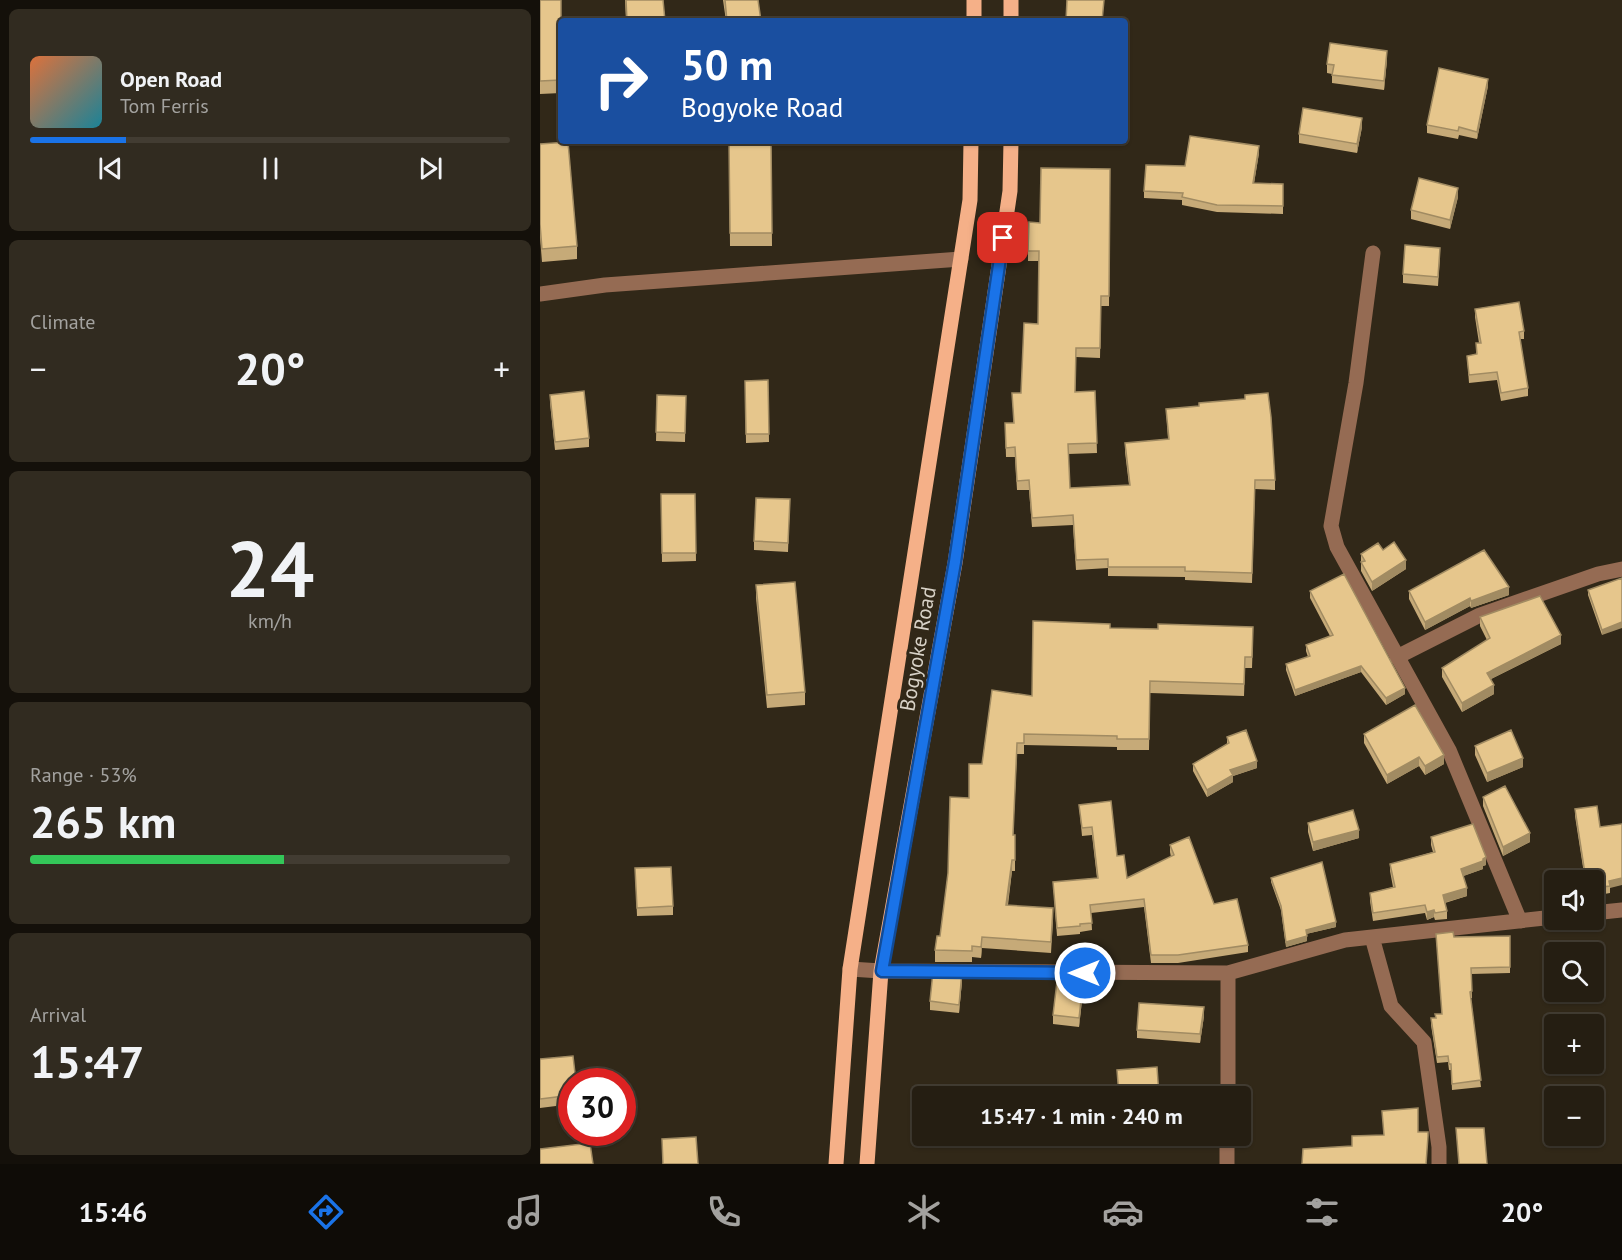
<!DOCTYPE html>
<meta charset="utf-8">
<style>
:root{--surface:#251e12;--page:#312b20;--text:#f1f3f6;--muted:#a3a29f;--line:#423c32;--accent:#1a73e8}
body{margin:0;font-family:"PT Sans",sans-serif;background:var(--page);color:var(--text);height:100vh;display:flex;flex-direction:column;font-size:22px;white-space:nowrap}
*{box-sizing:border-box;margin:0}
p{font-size:20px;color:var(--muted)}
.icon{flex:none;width:33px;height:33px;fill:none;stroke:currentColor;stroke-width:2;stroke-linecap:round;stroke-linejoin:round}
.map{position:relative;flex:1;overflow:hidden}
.sheet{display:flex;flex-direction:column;gap:9px;padding:9px;background:#14100a;width:540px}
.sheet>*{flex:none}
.hud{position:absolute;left:18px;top:18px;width:570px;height:126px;border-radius:6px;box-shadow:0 2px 4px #0004,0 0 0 2px var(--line);background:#1a4fa0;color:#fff;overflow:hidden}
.controls{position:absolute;left:1004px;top:870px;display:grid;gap:12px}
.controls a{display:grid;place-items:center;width:60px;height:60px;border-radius:6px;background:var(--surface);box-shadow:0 2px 4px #0004,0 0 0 2px var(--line);font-size:30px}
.speed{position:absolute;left:18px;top:1068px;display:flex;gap:12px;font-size:30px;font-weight:700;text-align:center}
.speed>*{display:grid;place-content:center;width:78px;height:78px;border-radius:50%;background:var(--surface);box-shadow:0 2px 4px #0004,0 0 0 2px var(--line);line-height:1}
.speed .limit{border:9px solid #d22;background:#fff;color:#111}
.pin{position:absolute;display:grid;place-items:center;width:51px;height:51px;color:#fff;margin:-26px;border-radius:12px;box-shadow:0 3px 9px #0006}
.me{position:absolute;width:66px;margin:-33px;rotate:270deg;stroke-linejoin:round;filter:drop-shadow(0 0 4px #0008)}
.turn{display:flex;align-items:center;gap:21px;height:126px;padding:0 24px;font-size:27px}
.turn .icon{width:78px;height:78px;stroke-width:2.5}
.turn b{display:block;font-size:42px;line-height:51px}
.big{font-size:45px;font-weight:800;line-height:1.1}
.sheet .tile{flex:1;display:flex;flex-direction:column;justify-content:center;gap:9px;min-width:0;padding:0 21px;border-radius:9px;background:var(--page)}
.sheet .dial{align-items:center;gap:0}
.dial b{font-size:78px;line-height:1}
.song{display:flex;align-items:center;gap:18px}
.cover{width:72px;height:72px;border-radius:9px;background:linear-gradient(135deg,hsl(20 70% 55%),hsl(190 70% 35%))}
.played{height:6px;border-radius:3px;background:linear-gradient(90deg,var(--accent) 20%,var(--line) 20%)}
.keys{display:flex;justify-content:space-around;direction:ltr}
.heat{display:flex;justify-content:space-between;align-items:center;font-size:33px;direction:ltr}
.charge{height:9px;border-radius:4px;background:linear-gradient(90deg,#34c759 53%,var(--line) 0)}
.trip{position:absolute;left:372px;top:1086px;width:339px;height:60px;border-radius:6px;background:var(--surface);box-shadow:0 2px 4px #0004,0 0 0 2px var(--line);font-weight:800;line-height:60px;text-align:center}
.dock{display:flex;height:96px;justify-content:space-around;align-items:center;background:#0f0c07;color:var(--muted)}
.dock .icon{width:42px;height:42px}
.dock .current{color:var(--accent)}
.dock b{font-size:27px;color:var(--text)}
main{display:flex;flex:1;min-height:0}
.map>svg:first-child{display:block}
</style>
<main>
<section class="sheet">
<div class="tile">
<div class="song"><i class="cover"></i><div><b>Open Road</b><p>Tom Ferris</p></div></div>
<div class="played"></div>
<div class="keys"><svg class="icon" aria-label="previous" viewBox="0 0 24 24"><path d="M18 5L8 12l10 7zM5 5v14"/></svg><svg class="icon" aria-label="pause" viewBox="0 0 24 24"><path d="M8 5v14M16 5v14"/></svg><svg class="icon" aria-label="next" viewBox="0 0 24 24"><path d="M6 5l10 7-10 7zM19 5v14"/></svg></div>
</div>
<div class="tile"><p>Climate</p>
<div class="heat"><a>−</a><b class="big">20°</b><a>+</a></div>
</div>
<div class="tile dial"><b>24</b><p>km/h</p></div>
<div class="tile"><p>Range · 53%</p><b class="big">265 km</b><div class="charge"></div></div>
<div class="tile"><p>Arrival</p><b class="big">15:47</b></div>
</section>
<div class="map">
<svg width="1082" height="1164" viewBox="0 0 1082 1164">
<rect width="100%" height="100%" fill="#312818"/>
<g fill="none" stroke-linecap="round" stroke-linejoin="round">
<path stroke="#956b53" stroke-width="15" d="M 833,253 L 816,383 L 791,526 L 797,547 L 909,750 L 980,921
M 0,294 L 65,285 L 421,259
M 857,657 L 940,615 L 1058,574 L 1082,569
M 1053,913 L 1082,910
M 832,937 L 851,1006 L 884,1042 L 899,1147 L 899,1164
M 310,969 L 341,971 L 688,973 L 805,940 L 1014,917
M 688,1096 L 688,973
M 687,1164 L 687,1136"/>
<path stroke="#f5b088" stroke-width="15" d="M 434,21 L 434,0
M 471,21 L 471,0
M 296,1164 L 310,969 L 430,200 L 431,141
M 327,1164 L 341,971 L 415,563 L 470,191 L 471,141"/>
</g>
<path fill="#c6aa78" d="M 0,0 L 21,21 L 21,93 L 0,94 Z
M 85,0 L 123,0 L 125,21 L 86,21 Z
M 183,0 L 218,0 L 221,21 L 186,21 Z
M 847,60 L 844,90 L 792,83 L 792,74 L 787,73 L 787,64 Z
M 948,86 L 937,139 L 919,135 L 918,139 L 887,133 L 887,125 Z
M 822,127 L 817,153 L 759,143 L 759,134 Z
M 189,141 L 231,141 L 232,246 L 190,246 Z
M 0,144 L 37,246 L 37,259 L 2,262 L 0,237 Z
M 719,153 L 714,183 L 743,184 L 743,214 L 677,212 L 642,205 L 642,200 L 604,198 L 604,191 L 645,166 Z
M 570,169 L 569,306 L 561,306 L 560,358 L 536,357 L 535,392 L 555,391 L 557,453 L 528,454 L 530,488 L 589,485 L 585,452 L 585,443 L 628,439 L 626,409 L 735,480 L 735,490 L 715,489 L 712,583 L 645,580 L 645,577 L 568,576 L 568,568 L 536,570 L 533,525 L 492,527 L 489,490 L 477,490 L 475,457 L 466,457 L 465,423 L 473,423 L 498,324 L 499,261 L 488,261 L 488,251 L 500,223 Z
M 918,197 L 910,229 L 871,219 L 871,210 Z
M 900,256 L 898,286 L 863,283 L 863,274 Z
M 935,309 L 984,331 L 984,339 L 980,339 L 988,388 L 988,396 L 961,401 L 957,380 L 929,383 L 927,356 L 936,354 L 936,343 L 939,343 L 935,317 Z
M 228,380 L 229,442 L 206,443 L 205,381 Z
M 10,395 L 49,438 L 49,447 L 15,450 L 10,403 Z
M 117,395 L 146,396 L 145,442 L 116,441 Z
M 121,494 L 155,494 L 156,561 L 122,562 Z
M 250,499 L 248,552 L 214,550 L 214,541 Z
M 843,550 L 866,569 L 832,591 L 821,571 L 821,554 Z
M 1082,578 L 1062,635 L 1048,595 L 1048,590 Z
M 216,585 L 265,692 L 265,705 L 227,708 L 216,598 Z
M 770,591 L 865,694 L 846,705 L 821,672 L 755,696 L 746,670 L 746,664 L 768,657 L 766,651 L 766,645 L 790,636 L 770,598 Z
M 869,591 L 969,595 L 931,608 L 930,606 L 885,630 L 869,599 Z
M 940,617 L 1021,644 L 951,679 L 954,694 L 922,712 L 902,677 L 902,668 L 947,640 L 940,626 Z
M 570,628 L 713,638 L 712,668 L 705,668 L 704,696 L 610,693 L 609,750 L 577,750 L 577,747 L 484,745 L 484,754 L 477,754 L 473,835 L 475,835 L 475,871 L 472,871 L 468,905 L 513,919 L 511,953 L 442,948 L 441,958 L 432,957 L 432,962 L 395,962 L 395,950 L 400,936 L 429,798 L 442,764 L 492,696 Z
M 824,734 L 904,764 L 885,775 L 879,766 L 847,784 L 824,743 Z
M 687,737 L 717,768 L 693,776 L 693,782 L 667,797 L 653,771 L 653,764 L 687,744 Z
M 935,746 L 983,767 L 947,782 L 935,755 Z
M 943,797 L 990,842 L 963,856 L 943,806 Z
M 539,805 L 577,856 L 587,878 L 631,857 L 630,852 L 630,845 L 674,904 L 708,945 L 708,952 L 638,963 L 611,963 L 604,907 L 551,913 L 552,930 L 540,932 L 540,934 L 517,936 L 513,882 L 557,878 L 552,835 L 542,836 Z
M 1035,809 L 1060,827 L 1082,824 L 1070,888 L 1070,893 L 1053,896 L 1053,880 L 1045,880 L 1035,816 Z
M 768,823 L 819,838 L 773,851 L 768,832 Z
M 891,837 L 946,865 L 943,866 L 943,869 L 923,876 L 927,896 L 905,903 L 907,911 L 907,919 L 895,920 L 894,917 L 887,920 L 885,913 L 833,921 L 830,901 L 830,893 L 853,887 L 850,871 L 850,864 L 893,852 L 891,845 Z
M 95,868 L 133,906 L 133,915 L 97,916 Z
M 731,878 L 796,927 L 766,934 L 767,941 L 746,947 L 741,910 L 731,882 Z
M 896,934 L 914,937 L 970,936 L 970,973 L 931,974 L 932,998 L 930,998 L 941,1087 L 912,1090 L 911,1070 L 909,1070 L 908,1062 L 897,1063 L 891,1025 L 891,1018 L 895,1018 L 902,1014 Z
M 422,981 L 419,1013 L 390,1010 L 390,1001 Z
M 544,983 L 539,1027 L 513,1024 L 513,1015 Z
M 664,1016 L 660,1043 L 597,1038 L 597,1030 Z
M 0,1059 L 32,1082 L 32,1104 L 0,1108 Z
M 582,1136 L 623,1136 L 623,1143 L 583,1147 Z"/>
<path fill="#a18b62" d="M 847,51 L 847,60 L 844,90 L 844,81 Z
M 948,79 L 948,86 L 937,139 L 937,132 Z
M 822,118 L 822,127 L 817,153 L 817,144 Z
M 719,146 L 719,153 L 713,190 L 713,183 Z
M 918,188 L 918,197 L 910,229 L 910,220 Z
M 866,560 L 866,569 L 832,591 L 832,582 Z
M 969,587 L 969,595 L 931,608 L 931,601 Z
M 930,598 L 930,606 L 885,630 L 885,622 Z
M 1082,622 L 1082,628 L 1062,635 L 1062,630 Z
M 1021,635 L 1021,644 L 947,681 L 947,673 Z
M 821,666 L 821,672 L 755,696 L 755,690 Z
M 954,685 L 954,694 L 922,712 L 922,703 Z
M 865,688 L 865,694 L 846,705 L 846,698 Z
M 904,755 L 904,764 L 885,775 L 885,766 Z
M 879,757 L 879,766 L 847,784 L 847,775 Z
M 983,758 L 983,767 L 947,782 L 947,773 Z
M 717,761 L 717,768 L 693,776 L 693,782 L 667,797 L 667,790 L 690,770 Z
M 819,830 L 819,838 L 773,851 L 773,842 Z
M 990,833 L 990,842 L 963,856 L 963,847 Z
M 946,857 L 946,865 L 943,866 L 943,869 L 921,877 L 921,869 Z
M 472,860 L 472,871 L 466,916 L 466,905 Z
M 1082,878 L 1082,885 L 1070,888 L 1069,881 Z
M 927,888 L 927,896 L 903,903 L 903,895 Z
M 894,910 L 894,917 L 887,920 L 887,912 Z
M 796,922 L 796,927 L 766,934 L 766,930 Z
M 767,936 L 767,941 L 746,947 L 746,942 Z
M 442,937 L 442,948 L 441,958 L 441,947 Z
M 422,972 L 422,981 L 419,1013 L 419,1005 Z
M 544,974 L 544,983 L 539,1027 L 539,1018 Z
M 664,1007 L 664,1016 L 660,1043 L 660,1034 Z"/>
<path fill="#e6c68c" stroke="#a18b62" stroke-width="1.5" d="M 0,0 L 21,0 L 21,80 L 0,81 Z
M 86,0 L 123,0 L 125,21 L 87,21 Z
M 185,0 L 218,0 L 221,21 L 187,21 Z
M 527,0 L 564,0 L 562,21 L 526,21 Z
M 790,43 L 847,51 L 844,81 L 792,75 L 794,65 L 787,64 Z
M 899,68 L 948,79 L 937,132 L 919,127 L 918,131 L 887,125 Z
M 763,108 L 822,118 L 817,144 L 759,134 Z
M 650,136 L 719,146 L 713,183 L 743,184 L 743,206 L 677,205 L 642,197 L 643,193 L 604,191 L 606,165 L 645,166 Z
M 189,141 L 231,141 L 232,233 L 190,233 Z
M 28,142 L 37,246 L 2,249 L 0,224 L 0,144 Z
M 501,168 L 570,169 L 569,296 L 561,296 L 560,348 L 536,348 L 535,392 L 555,391 L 557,443 L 528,444 L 530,488 L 590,485 L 585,443 L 629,439 L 626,409 L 659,406 L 659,403 L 705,399 L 705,395 L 728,393 L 731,417 L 735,480 L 715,480 L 712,573 L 645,571 L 645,567 L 568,567 L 568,559 L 536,560 L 533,515 L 492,518 L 489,480 L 477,481 L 475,447 L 466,448 L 465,423 L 474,423 L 472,393 L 481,393 L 484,323 L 498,324 L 499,251 L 488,251 L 489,222 L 500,223 Z
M 879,178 L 918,188 L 910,220 L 871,210 Z
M 865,245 L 900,248 L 898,277 L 863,274 Z
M 979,302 L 984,331 L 979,332 L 988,388 L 961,393 L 957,372 L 929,375 L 927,356 L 937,354 L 936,343 L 941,343 L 935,309 Z
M 228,380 L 229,434 L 206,434 L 205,381 Z
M 44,391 L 49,438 L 15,442 L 10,395 Z
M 117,395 L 146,396 L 145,433 L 116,432 Z
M 121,494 L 155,494 L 156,553 L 122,553 Z
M 216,498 L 250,499 L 248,543 L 214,541 Z
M 854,542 L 866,560 L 832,582 L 821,562 L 825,561 L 821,554 L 838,543 L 843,550 Z
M 944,550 L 969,587 L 931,601 L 930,598 L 885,622 L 869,591 Z
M 804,574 L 865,688 L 846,698 L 821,666 L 755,690 L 746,664 L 770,656 L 766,645 L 793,635 L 770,591 Z
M 1082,578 L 1082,622 L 1062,630 L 1048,590 Z
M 255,582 L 265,692 L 227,695 L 216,585 Z
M 1000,596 L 1021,635 L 947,673 L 954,685 L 922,703 L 902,668 L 950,638 L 940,617 Z
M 493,621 L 570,624 L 570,628 L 618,629 L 618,624 L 713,627 L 712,657 L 705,657 L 704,684 L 610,681 L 609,739 L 577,739 L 577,736 L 484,734 L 484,743 L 477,743 L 473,835 L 475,835 L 475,860 L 472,860 L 466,905 L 513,908 L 511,942 L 442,937 L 441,947 L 432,946 L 432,951 L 395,950 L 397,936 L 400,936 L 408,873 L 410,797 L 429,798 L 429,764 L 442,764 L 452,690 L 492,696 Z
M 875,705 L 904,755 L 885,766 L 879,757 L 847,775 L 824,734 Z
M 706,730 L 717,761 L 690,770 L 693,775 L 667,790 L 653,764 L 689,743 L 687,737 Z
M 971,730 L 983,758 L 947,773 L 935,746 Z
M 965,786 L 990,833 L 963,847 L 943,797 Z
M 571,801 L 577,856 L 584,855 L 587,878 L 634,855 L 630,845 L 649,837 L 674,904 L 697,899 L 708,945 L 638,955 L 611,955 L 604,899 L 550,905 L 552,923 L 540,924 L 540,926 L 517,928 L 513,882 L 558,878 L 552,827 L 542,828 L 539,805 Z
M 1057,806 L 1060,827 L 1082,824 L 1082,878 L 1069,881 L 1070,886 L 1053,888 L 1053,880 L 1046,880 L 1035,809 Z
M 813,810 L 819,830 L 773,842 L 768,823 Z
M 933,824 L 946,857 L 943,859 L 943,861 L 921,869 L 927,888 L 903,895 L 907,911 L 895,913 L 894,910 L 887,912 L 885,905 L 833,913 L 830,893 L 855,887 L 850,864 L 895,852 L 891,837 Z
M 782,862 L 796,922 L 766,930 L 767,936 L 746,942 L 741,906 L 731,878 Z
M 131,867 L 133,906 L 97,908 L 95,868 Z
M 913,932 L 914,937 L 970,936 L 970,967 L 931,968 L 932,991 L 930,992 L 941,1080 L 912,1084 L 911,1064 L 909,1064 L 908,1056 L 897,1057 L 891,1018 L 896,1018 L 895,1014 L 902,1014 L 896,934 Z
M 393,972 L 422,972 L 419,1005 L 390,1001 Z
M 518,973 L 544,974 L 539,1018 L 513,1015 Z
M 599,1003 L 664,1007 L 660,1034 L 597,1030 Z
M 33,1056 L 36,1082 L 32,1082 L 32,1095 L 0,1099 L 0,1059 Z
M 617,1067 L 619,1096 L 579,1096 L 577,1070 Z
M 878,1108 L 878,1132 L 888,1132 L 888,1136 L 886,1164 L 762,1164 L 763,1149 L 812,1146 L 812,1136 L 844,1135 L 842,1111 Z
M 916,1128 L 944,1128 L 947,1164 L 919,1164 Z
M 583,1136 L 609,1136 L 583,1138 Z
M 156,1137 L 158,1164 L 123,1164 L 122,1139 Z
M 50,1143 L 53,1164 L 0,1164 L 0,1149 Z"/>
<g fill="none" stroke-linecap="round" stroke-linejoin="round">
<defs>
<path id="route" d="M 463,238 L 415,562 L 342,971 L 545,973"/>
</defs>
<use href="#route" stroke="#114b97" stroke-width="15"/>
<use href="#route" stroke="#1a73e8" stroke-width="10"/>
</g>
<g text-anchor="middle" stroke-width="6" stroke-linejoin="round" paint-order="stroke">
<g font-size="21" fill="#d8d2c7" stroke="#312818">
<text transform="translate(378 649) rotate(-80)" y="7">Bogyoke Road</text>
</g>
</g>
</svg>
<div class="controls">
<a><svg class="icon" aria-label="sound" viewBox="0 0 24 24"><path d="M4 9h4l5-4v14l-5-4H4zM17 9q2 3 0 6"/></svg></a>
<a><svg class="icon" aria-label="search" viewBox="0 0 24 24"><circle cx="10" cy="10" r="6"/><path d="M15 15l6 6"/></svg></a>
<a>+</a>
<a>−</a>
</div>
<div class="speed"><div class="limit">30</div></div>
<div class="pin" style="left:463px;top:238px;background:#d93025"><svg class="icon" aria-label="arrive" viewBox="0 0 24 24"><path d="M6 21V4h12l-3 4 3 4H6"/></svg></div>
<svg class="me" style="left:545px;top:973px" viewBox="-20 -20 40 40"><circle r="17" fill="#1a73e8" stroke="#fff" stroke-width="3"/><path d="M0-11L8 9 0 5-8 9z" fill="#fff"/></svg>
<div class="trip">15:47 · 1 min · 240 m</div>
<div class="hud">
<div class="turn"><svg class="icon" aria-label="right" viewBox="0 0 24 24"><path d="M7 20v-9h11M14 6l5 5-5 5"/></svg><div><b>50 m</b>Bogyoke Road</div></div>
</div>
</div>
</main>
<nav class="dock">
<b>15:46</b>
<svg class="icon current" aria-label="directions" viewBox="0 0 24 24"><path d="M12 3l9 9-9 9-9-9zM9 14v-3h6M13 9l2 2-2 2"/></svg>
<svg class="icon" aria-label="music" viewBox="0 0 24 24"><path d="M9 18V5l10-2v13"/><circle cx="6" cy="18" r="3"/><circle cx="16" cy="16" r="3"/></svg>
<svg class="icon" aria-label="phone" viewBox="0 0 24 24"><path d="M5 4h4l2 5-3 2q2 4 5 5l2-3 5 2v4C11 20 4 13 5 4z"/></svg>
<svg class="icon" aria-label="climate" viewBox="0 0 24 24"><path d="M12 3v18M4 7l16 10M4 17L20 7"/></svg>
<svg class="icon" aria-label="car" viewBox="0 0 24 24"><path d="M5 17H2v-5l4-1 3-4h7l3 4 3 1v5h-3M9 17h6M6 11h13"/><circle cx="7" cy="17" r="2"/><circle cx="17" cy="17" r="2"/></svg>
<svg class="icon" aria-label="filters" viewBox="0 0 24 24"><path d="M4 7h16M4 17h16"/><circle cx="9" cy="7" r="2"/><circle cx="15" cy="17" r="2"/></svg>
<b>20°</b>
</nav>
